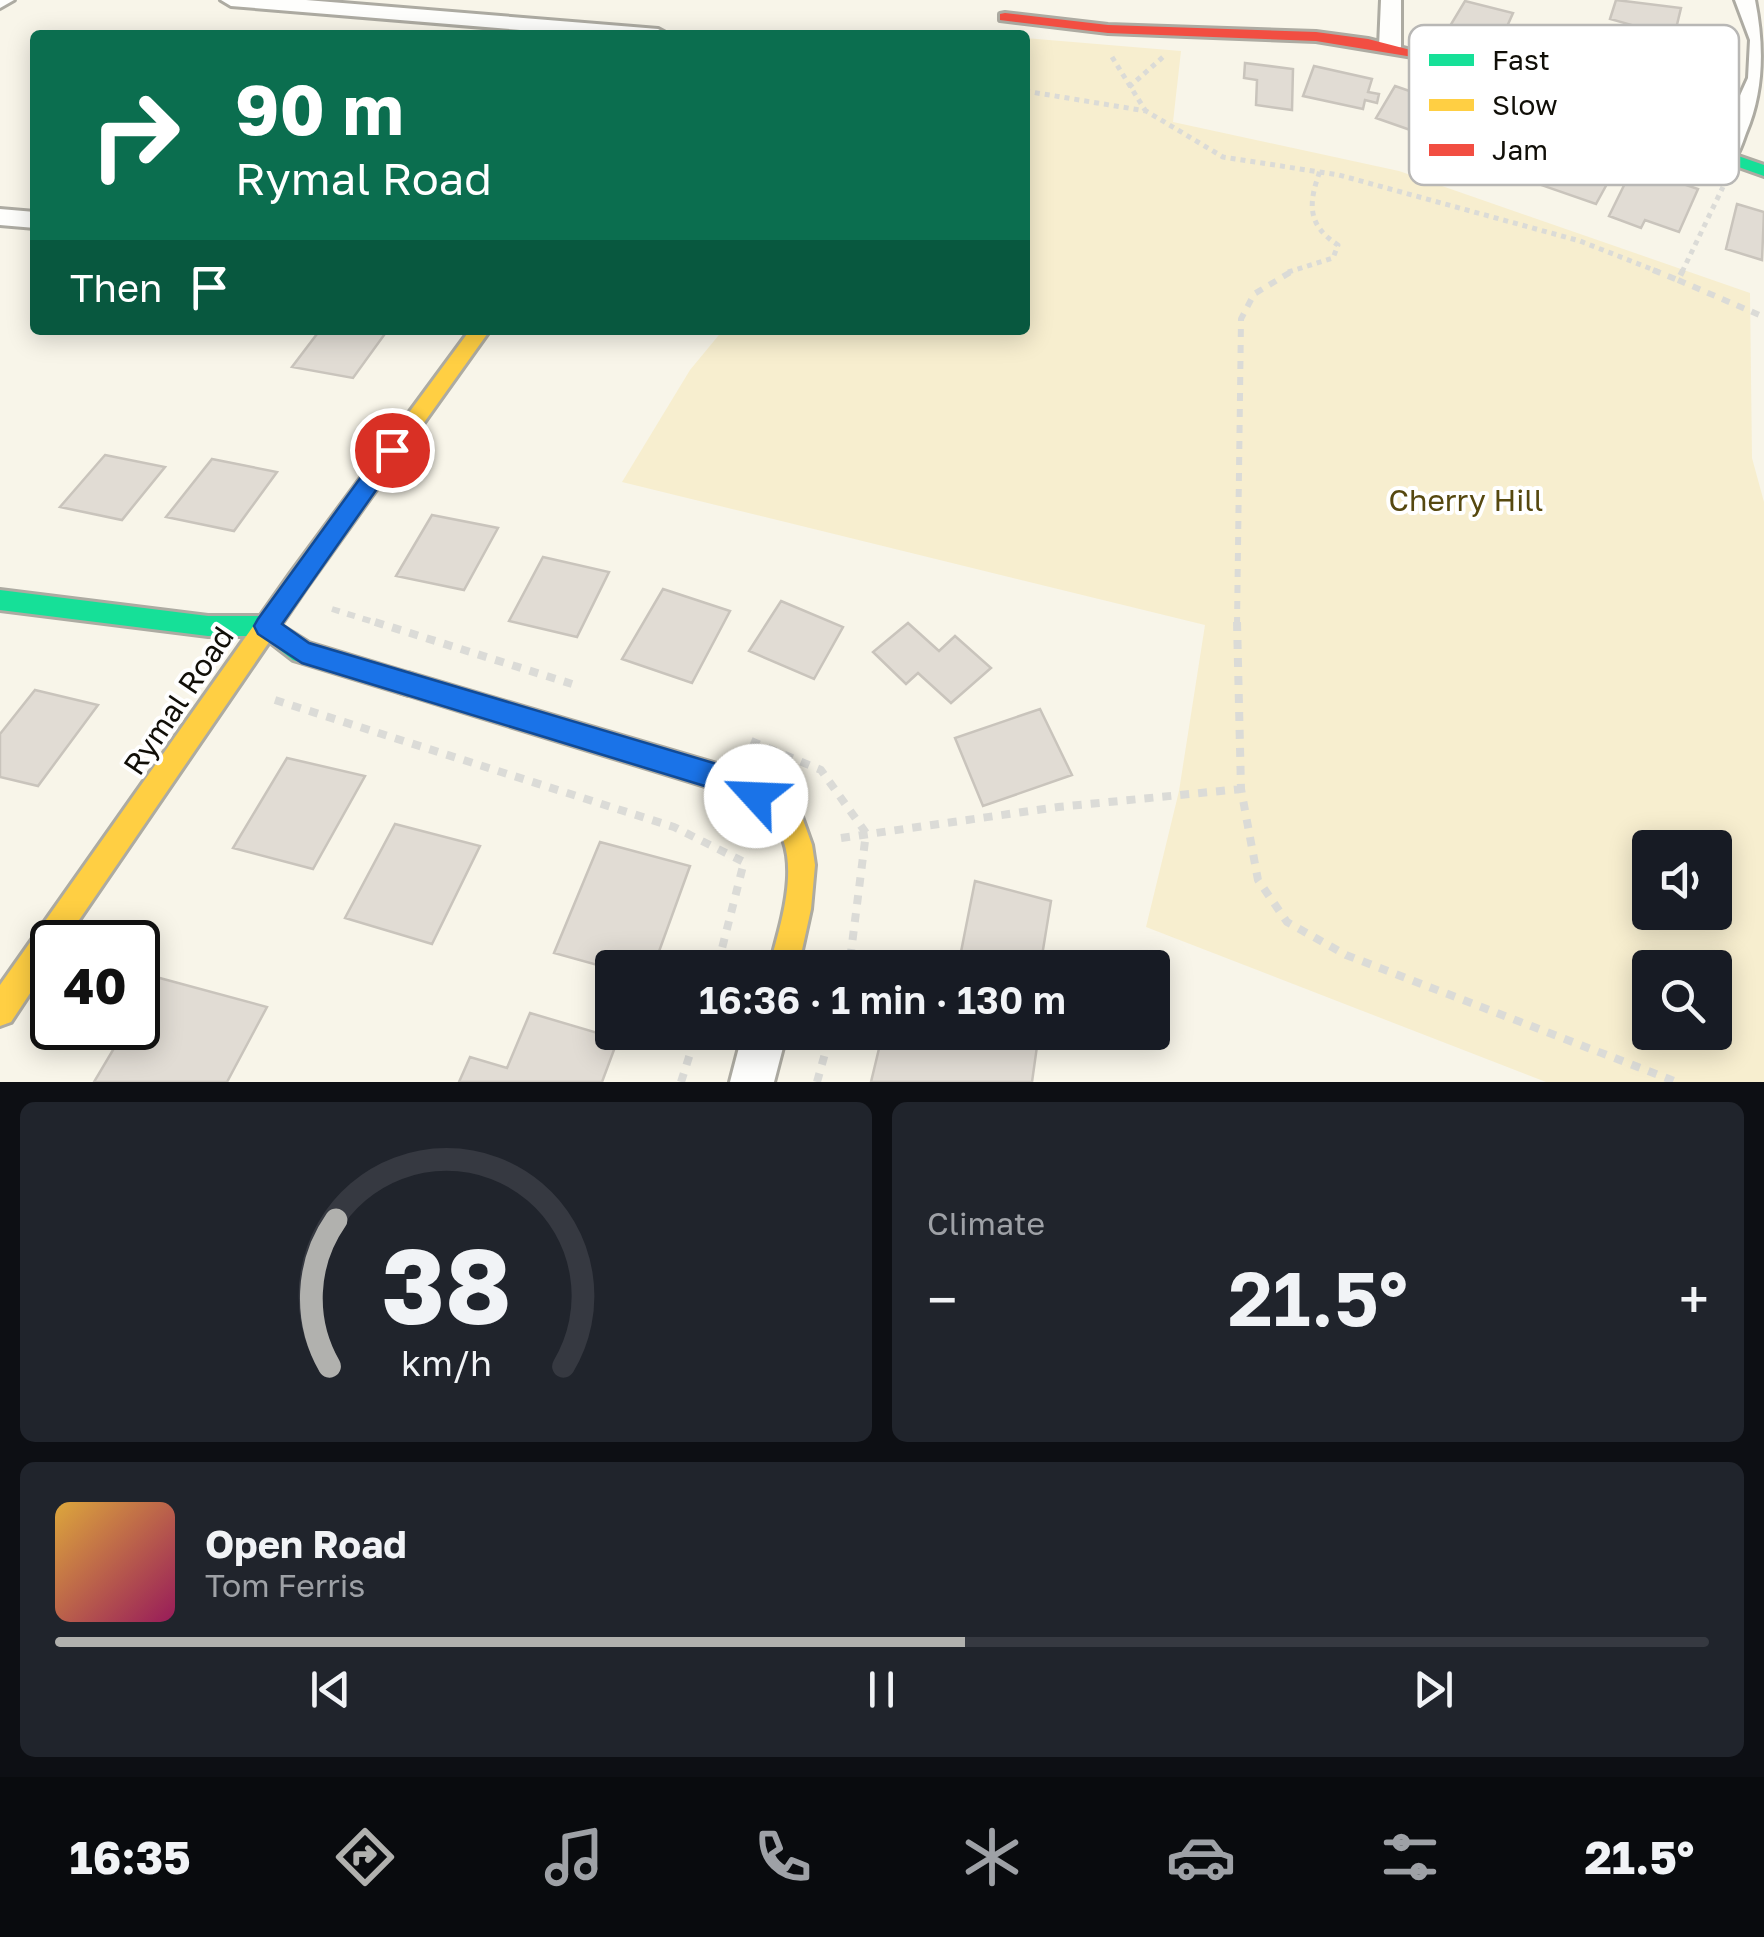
<!DOCTYPE html>
<meta charset="utf-8">
<style>
:root{--surface:#171b24;--page:#20242c;--text:#f1f3f6;--muted:#9ea1a6;--line:#363941;--accent:#b1b1ae}
body{margin:0;font-family:"Golos Text",sans-serif;background:var(--page);color:var(--text);height:100vh;display:flex;flex-direction:column;font-size:38px;white-space:nowrap}
*{box-sizing:border-box;margin:0}
p{font-size:32px;color:var(--muted)}
.icon{flex:none;width:55px;height:55px;fill:none;stroke:currentColor;stroke-width:2;stroke-linecap:round;stroke-linejoin:round}
.map{position:relative;height:1082px;overflow:hidden}
.drawer{display:flex;flex-direction:column;gap:20px;padding:20px;background:#0d0f14;flex:1}
.drawer>*{flex:none}
.banner{position:absolute;left:30px;top:30px;width:1000px;height:305px;border-radius:10px;box-shadow:0 5px 25px #0003;background:#0b6e4f;color:#fff;overflow:hidden}
.fabs{position:absolute;left:1632px;top:830px;display:grid;gap:20px}
.fabs a{display:grid;place-items:center;width:100px;height:100px;border-radius:10px;background:var(--surface);box-shadow:0 5px 25px #0003;font-size:50px}
.speed{position:absolute;left:30px;top:920px;display:flex;gap:20px;font-size:50px;font-weight:700;text-align:center}
.speed>*{display:grid;place-content:center;width:130px;height:130px;border-radius:50%;background:var(--surface);box-shadow:0 5px 25px #0003;line-height:1}
.speed .limit{border:5px solid #111;border-radius:15px;background:#fff;color:#111}
.pin{position:absolute;display:grid;place-items:center;width:85px;height:85px;color:#fff;margin:-42px;border:5px solid #fff;border-radius:50%;box-shadow:0 2px 10px #0007}
.me{position:absolute;width:110px;margin:-55px;rotate:295deg;stroke-linejoin:round;filter:drop-shadow(0 0 8px #0008)}
.turn{display:flex;align-items:center;gap:35px;height:210px;padding:0 40px;font-size:45px}
.turn .icon{width:130px;height:130px;stroke-width:2.5}
.turn b{display:block;font-size:70px;line-height:85px}
.then{display:flex;align-items:center;height:95px;padding:0 40px;background:#0003;gap:20px;font-size:38px}
.big{font-size:75px;font-weight:600;line-height:1.1}
.drawer .widget{flex:1;display:flex;flex-direction:column;justify-content:center;gap:15px;min-width:0;padding:0 35px;border-radius:15px;background:var(--page)}
.drawer .dial{align-items:center;gap:0}
.dial svg{height:260px;overflow:visible;fill:none;stroke:var(--line);stroke-width:7;stroke-linecap:round;text-anchor:middle}
.dial text{fill:var(--text);stroke:none}
.song{display:flex;align-items:center;gap:30px}
.cover{width:120px;height:120px;border-radius:15px;background:linear-gradient(135deg,hsl(40 70% 55%),hsl(330 70% 35%))}
.played{height:10px;border-radius:5px;background:linear-gradient(90deg,var(--accent) 55%,var(--line) 55%)}
.keys{display:flex;justify-content:space-around;direction:ltr}
.heat{display:flex;justify-content:space-between;align-items:center;font-size:55px;direction:ltr}
.drawer .tiles{flex:1;display:grid;gap:20px;grid-template-columns:1fr 1fr}
.widget:last-child{grid-column:span 2}
.trip{position:absolute;left:595px;top:950px;width:575px;height:100px;border-radius:10px;background:var(--surface);box-shadow:0 5px 25px #0003;font-weight:600;line-height:100px;text-align:center}
.dock{display:flex;height:160px;justify-content:space-around;align-items:center;background:#090b0e;color:var(--muted)}
.dock .icon{width:70px;height:70px}
.dock .on{color:var(--accent)}
.dock b{font-size:45px;color:var(--text)}
.map>svg:first-child{display:block}
</style>
<div class="map">
<svg width="1764" height="1082" viewBox="0 0 1764 1082">
<rect width="100%" height="100%" fill="#f8f5e9"/>
<path fill="#f7eecf" fill-rule="evenodd" d="M 1025,38 L 1181,51 L 1173,122 L 1399,171 L 1750,293 L 1752,458 L 1764,502 L 1764,1082 L 1546,1082 L 1146,927 L 1179,791 L 1205,625 L 622,482 L 690,370 L 723,330 L 1025,330 ZM 1650,848 L 1715,848 L 1715,912 L 1650,912 ZM 1650,968 L 1715,968 L 1715,1032 L 1650,1032 Z"/>
<path fill="#e1dcd4" stroke="#c9c4bc" stroke-width="2.5" d="M 1616,0 L 1681,8 L 1674,37 L 1610,19 Z
M 1465,1 L 1513,13 L 1501,40 L 1450,26 Z
M 1245,63 L 1293,69 L 1292,110 L 1256,105 L 1257,80 L 1244,78 Z
M 1314,66 L 1372,79 L 1368,92 L 1379,94 L 1377,103 L 1365,100 L 1363,109 L 1303,96 Z
M 1395,86 L 1462,109 L 1436,139 L 1376,118 Z
M 1544,137 L 1619,162 L 1596,204 L 1521,178 Z
M 1633,167 L 1698,189 L 1679,232 L 1645,220 L 1641,228 L 1609,216 Z
M 1737,204 L 1764,212 L 1762,260 L 1726,249 Z
M 320,330 L 380,330 L 387,331 L 353,378 L 292,367 Z
M 105,455 L 165,467 L 122,520 L 60,507 Z
M 212,459 L 277,472 L 234,531 L 166,517 Z
M 432,515 L 498,528 L 464,590 L 396,576 Z
M 543,557 L 609,572 L 577,637 L 509,621 Z
M 663,589 L 730,611 L 692,683 L 622,659 Z
M 781,601 L 843,627 L 814,679 L 749,651 Z
M 908,623 L 939,651 L 955,636 L 991,668 L 951,703 L 918,673 L 906,684 L 873,652 Z
M 35,690 L 98,705 L 38,786 L 0,777 L 0,734 Z
M 1040,709 L 1072,775 L 983,806 L 955,738 Z
M 287,758 L 365,776 L 313,869 L 233,848 Z
M 395,824 L 480,846 L 432,944 L 345,918 Z
M 600,842 L 690,866 L 653,968 L 612,969 L 554,953 Z
M 975,881 L 1051,901 L 1040,968 L 958,967 Z
M 156,977 L 267,1007 L 227,1082 L 94,1082 L 126,1028 L 138,1028 L 138,1009 Z
M 530,1013 L 618,1039 L 602,1082 L 459,1082 L 470,1057 L 507,1068 Z
M 883,1032 L 1039,1032 L 1032,1082 L 871,1082 Z"/>
<g fill="none" stroke-linecap="round" stroke-linejoin="round">
<defs>
<path id="street" d="M 0,0 L 14,0 L 0,8 Z
M 221,0 L 306,0 L 658,29 L 669,35 L 581,35 L 231,6 Z
M 1381,0 L 1401,0 L 1401,47 L 1390,53 L 1379,47 Z
M 1735,0 L 1755,0 C 1764,45 1764,91 1746,133 C 1741,146 1738,161 1724,164 L 1712,157 L 1748,78 L 1750,40 Z
M 0,209 L 35,212 L 35,228 L 0,225 Z
M 743,1032 L 787,1032 L 774,1082 L 730,1082 Z"/>
<path id="fast" d="M 1419,50 L 1514,78 L 1764,165 L 1764,176 L 1504,84 L 1414,57 L 1414,51 Z
M 0,590 L 208,616 L 266,616 L 309,643 L 408,673 L 417,676 L 420,684 L 417,692 L 408,695 L 293,660 L 262,636 L 208,636 L 0,610 Z"/>
<path id="slow" d="M 470,330 L 490,330 L 306,588 L 64,942 L 52,942 L 52,960 L 11,1022 L 0,1026 L 0,985 L 290,574 Z
M 408,673 L 727,767 L 785,797 L 802,817 L 812,845 L 815,865 L 811,909 L 798,968 L 769,968 C 780,925 806,853 769,818 C 756,805 737,799 721,791 L 399,692 L 396,684 L 399,676 Z"/>
<path id="jam" d="M 1005,13 L 1108,25 L 1316,32 L 1368,39 L 1426,54 L 1419,58 L 1316,41 L 1108,33 L 1000,20 L 1000,14 Z"/>
</defs>
<use href="#street" stroke="#adaba2" stroke-width="6"/>
<use href="#fast" stroke="#adaba2" stroke-width="6"/>
<use href="#slow" stroke="#adaba2" stroke-width="6"/>
<use href="#jam" stroke="#adaba2" stroke-width="6"/>
<path stroke="#dbdbd7" stroke-width="5" stroke-dasharray="5 5" stroke-linecap="butt" d="M 1112,57 L 1145,110
M 1129,87 L 1163,57
M 1025,91 L 1146,111 L 1223,157 L 1339,175 L 1580,241 L 1659,272
M 1288,272 L 1333,258 L 1338,245 C 1307,225 1308,204 1320,171
M 1682,272 L 1723,187"/>
<path stroke="#dbdbd7" stroke-width="6" stroke-dasharray="8 8" stroke-linecap="butt" d="M 1653,270 L 1678,280 L 1683,270
M 1678,280 L 1764,317
M 332,609 L 383,625
M 1237,625 L 1241,319 L 1254,294 L 1294,270"/>
<path stroke="#dbdbd7" stroke-width="8" stroke-dasharray="9 9" stroke-linecap="butt" d="M 375,622 L 572,684
M 1237,622 L 1241,789 L 1258,880 L 1287,922 L 1346,955 L 1677,1082
M 275,700 L 674,827 L 744,862 L 717,968
M 751,741 L 821,770 L 866,833 L 849,968
M 841,838 L 1058,807 L 1241,789
M 681,1082 L 697,1032
M 817,1082 L 831,1032"/>
<use href="#street" fill="#fefefc" fill-rule="evenodd"/>
<use href="#fast" fill="#16e098" fill-rule="evenodd"/>
<use href="#slow" fill="#ffcf43" fill-rule="evenodd"/>
<use href="#jam" fill="#f24e42" fill-rule="evenodd"/>
</g>
<path fill="#1a73e8" stroke="#114b97" stroke-width="2.5" d="M 392,442 L 400,444 L 403,450 L 400,456 L 282,624 L 309,643 L 727,767 L 765,787 L 769,796 L 765,805 L 756,809 L 721,791 L 302,663 L 258,634 L 254,626 L 258,619 L 385,444 Z"/>
<g text-anchor="middle" stroke-width="8" stroke-linejoin="round" paint-order="stroke">
<g font-size="30" fill="#56480f" stroke="#fff">
<text x="1466" y="511">Cherry Hill</text>
</g>
<g font-size="30" fill="#110f08" stroke="#fff">
<text transform="translate(179 701) rotate(-56)" y="10">Rymal Road</text>
</g>
</g>
<rect x="1409" y="25" width="330" height="160" rx="15" fill="#fff" stroke="#b8b7b5" stroke-width="2.5"/>
<rect x="1429" y="54" width="45" height="12" fill="#16e098"/>
<rect x="1429" y="99" width="45" height="12" fill="#ffcf43"/>
<rect x="1429" y="144" width="45" height="12" fill="#f24e42"/>
<g font-size="28" fill="#110f08">
<text x="1492" y="70">Fast</text>
<text x="1492" y="115">Slow</text>
<text x="1492" y="160">Jam</text>
</g>
</svg>
<div class="fabs">
<a><svg class="icon" aria-label="sound" viewBox="0 0 24 24"><path d="M4 9h4l5-4v14l-5-4H4zM17 9q2 3 0 6"/></svg></a>
<a><svg class="icon" aria-label="search" viewBox="0 0 24 24"><circle cx="10" cy="10" r="6"/><path d="M15 15l6 6"/></svg></a>
</div>
<div class="speed"><div class="limit">40</div></div>
<div class="pin" style="left:392px;top:450px;background:#d93025"><svg class="icon" aria-label="arrive" viewBox="0 0 24 24"><path d="M6 21V4h12l-3 4 3 4H6"/></svg></div>
<svg class="me" style="left:756px;top:796px" viewBox="-20 -20 40 40"><circle r="19" fill="#fff"/><path d="M0-13L10 11 0 6-10 11z" fill="#1a73e8"/></svg>
<div class="trip">16:36 · 1 min · 130 m</div>
<div class="banner">
<div class="turn"><svg class="icon" aria-label="right" viewBox="0 0 24 24"><path d="M7 20v-9h11M14 6l5 5-5 5"/></svg><div><b>90 m</b>Rymal Road</div></div>
<div class="then">Then<svg class="icon" aria-label="arrive" viewBox="0 0 24 24"><path d="M6 21V4h12l-3 4 3 4H6"/></svg></div>
</div>
</div>
<section class="drawer">
<div class="tiles">
<div class="widget dial"><svg viewBox="0 0 100 80">
<path d="M14 69A42 42 0 1 1 86 69"/>
<path d="M14 69A42 42 0 0 1 16 24" stroke="#b1b1ae"/>
<text x="50" y="56" font-size="32" font-weight="700">38</text>
<text x="50" y="72" font-size="11">km/h</text>
</svg></div>
<div class="widget"><p>Climate</p>
<div class="heat"><a>−</a><b class="big">21.5°</b><a>+</a></div>
</div>
<div class="widget">
<div class="song"><i class="cover"></i><div><b>Open Road</b><p>Tom Ferris</p></div></div>
<div class="played"></div>
<div class="keys"><svg class="icon" aria-label="previous" viewBox="0 0 24 24"><path d="M18 5L8 12l10 7zM5 5v14"/></svg><svg class="icon" aria-label="pause" viewBox="0 0 24 24"><path d="M8 5v14M16 5v14"/></svg><svg class="icon" aria-label="next" viewBox="0 0 24 24"><path d="M6 5l10 7-10 7zM19 5v14"/></svg></div>
</div>
</div>
</section>
<nav class="dock">
<b>16:35</b>
<svg class="icon on" aria-label="directions" viewBox="0 0 24 24"><path d="M12 3l9 9-9 9-9-9zM9 14v-3h6M13 9l2 2-2 2"/></svg>
<svg class="icon" aria-label="music" viewBox="0 0 24 24"><path d="M9 18V5l10-2v13"/><circle cx="6" cy="18" r="3"/><circle cx="16" cy="16" r="3"/></svg>
<svg class="icon" aria-label="phone" viewBox="0 0 24 24"><path d="M5 4h4l2 5-3 2q2 4 5 5l2-3 5 2v4C11 20 4 13 5 4z"/></svg>
<svg class="icon" aria-label="climate" viewBox="0 0 24 24"><path d="M12 3v18M4 7l16 10M4 17L20 7"/></svg>
<svg class="icon" aria-label="car" viewBox="0 0 24 24"><path d="M5 17H2v-5l4-1 3-4h7l3 4 3 1v5h-3M9 17h6M6 11h13"/><circle cx="7" cy="17" r="2"/><circle cx="17" cy="17" r="2"/></svg>
<svg class="icon" aria-label="filters" viewBox="0 0 24 24"><path d="M4 7h16M4 17h16"/><circle cx="9" cy="7" r="2"/><circle cx="15" cy="17" r="2"/></svg>
<b>21.5°</b>
</nav>
